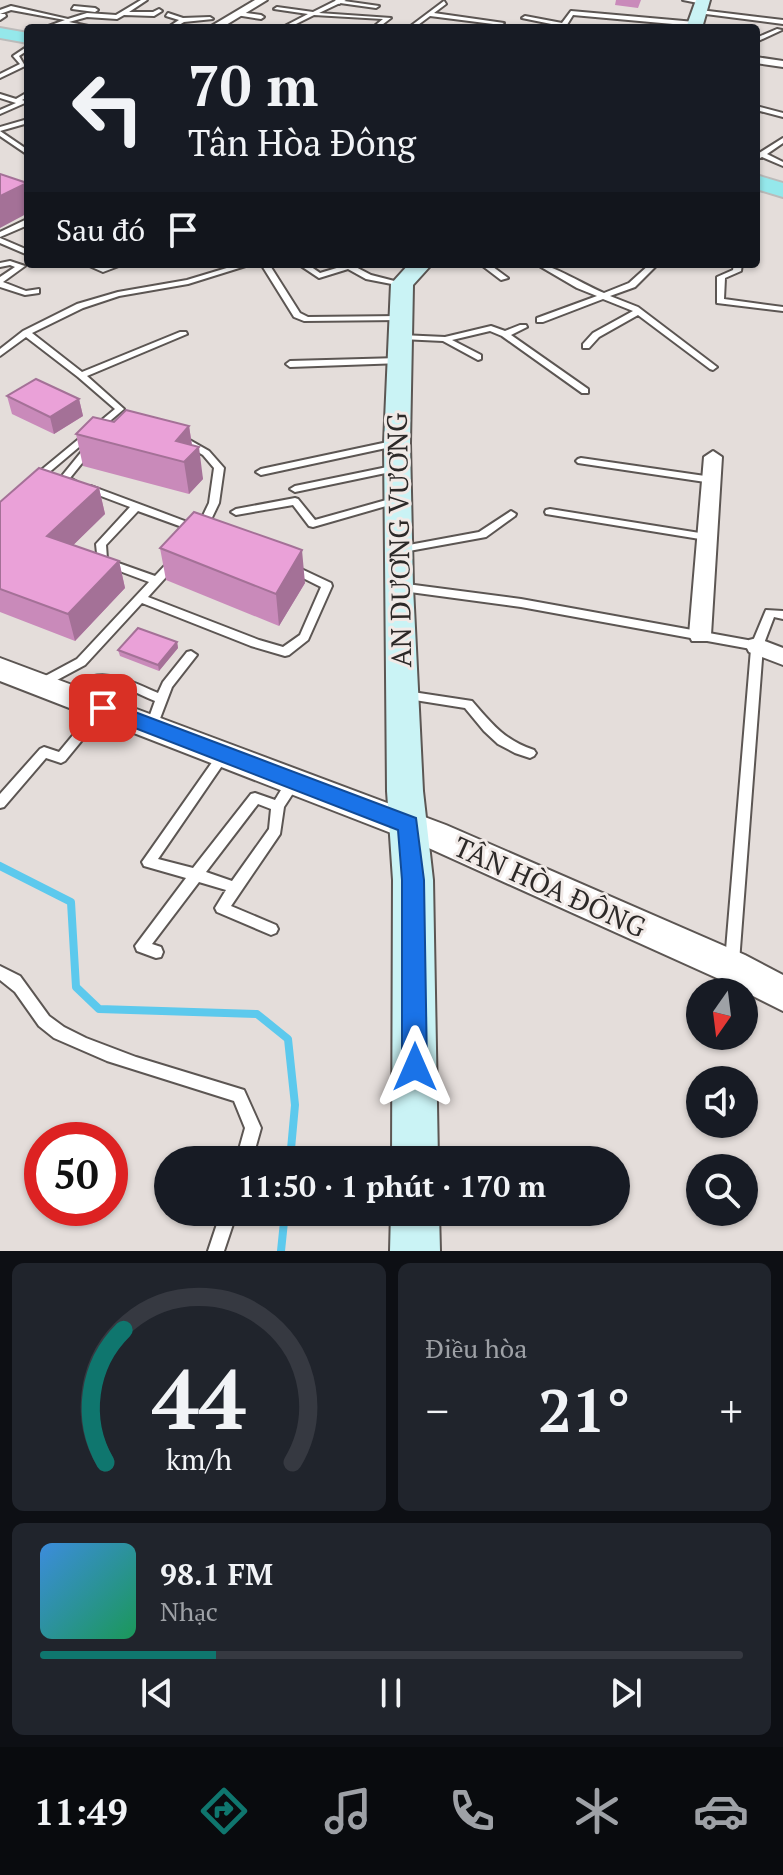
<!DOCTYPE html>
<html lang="vi">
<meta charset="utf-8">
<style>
:root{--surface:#171b24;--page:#20242c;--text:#f1f3f6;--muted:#9ea1a6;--line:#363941;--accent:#0f766e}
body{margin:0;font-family:"PT Serif",serif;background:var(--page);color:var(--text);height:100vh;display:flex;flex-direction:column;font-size:30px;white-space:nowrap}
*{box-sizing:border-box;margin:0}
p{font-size:26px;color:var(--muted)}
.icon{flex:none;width:44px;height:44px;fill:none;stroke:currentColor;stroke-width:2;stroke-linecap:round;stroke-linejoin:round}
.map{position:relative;height:1251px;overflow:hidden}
.drawer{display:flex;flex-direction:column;gap:12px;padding:12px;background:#0d0f14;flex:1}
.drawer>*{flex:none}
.hud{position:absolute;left:24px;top:24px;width:736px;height:244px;border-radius:8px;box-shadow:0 2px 6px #0004;background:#171b24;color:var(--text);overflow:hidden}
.needle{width:52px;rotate:194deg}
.controls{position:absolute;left:686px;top:978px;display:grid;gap:16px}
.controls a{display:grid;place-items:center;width:72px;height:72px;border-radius:50%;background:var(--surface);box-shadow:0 2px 6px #0004;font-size:40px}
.speed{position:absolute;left:24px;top:1122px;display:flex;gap:16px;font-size:40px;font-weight:700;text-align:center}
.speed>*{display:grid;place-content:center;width:104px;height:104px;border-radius:50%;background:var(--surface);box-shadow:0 2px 6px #0004;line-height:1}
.speed .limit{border:12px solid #d22;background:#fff;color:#111}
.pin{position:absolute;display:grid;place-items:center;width:68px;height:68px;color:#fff;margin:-34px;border-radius:16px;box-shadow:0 4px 12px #0006}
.me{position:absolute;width:88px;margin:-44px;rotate:0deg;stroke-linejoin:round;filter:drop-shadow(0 0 6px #0008)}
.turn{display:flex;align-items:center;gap:28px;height:168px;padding:0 32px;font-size:36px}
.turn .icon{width:104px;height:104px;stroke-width:2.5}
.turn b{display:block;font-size:56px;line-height:68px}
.then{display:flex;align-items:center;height:76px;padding:0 32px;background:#0003;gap:16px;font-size:30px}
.big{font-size:60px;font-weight:800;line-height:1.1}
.drawer .widget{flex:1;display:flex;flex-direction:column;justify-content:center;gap:12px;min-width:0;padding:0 28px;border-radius:12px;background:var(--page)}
.drawer .dial{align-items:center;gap:0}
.dial svg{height:208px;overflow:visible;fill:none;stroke:var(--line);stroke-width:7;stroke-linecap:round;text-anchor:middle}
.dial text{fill:var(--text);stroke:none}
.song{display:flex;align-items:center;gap:24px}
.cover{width:96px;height:96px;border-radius:12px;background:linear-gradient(135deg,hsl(210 70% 55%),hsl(150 70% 35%))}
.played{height:8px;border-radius:4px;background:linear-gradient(90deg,var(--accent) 25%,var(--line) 25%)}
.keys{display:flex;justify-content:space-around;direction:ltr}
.heat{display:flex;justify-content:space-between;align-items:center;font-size:44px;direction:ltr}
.drawer .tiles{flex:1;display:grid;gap:12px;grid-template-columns:1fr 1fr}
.widget:last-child{grid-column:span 2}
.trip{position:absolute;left:154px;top:1146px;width:476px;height:80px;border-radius:40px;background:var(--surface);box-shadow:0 2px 6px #0004;font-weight:800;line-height:80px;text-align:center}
.tab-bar{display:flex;height:128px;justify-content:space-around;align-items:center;background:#090b0e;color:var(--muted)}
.tab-bar .icon{width:56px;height:56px}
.tab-bar .on{color:var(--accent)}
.tab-bar b{font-size:36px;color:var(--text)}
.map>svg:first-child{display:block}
</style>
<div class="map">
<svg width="783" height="1251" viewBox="0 0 783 1251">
<rect width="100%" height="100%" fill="#e4ddda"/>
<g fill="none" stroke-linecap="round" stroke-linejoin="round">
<path stroke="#5cc9ed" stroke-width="8" d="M 0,866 L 71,902 L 76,987 L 99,1009 L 257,1014 L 288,1039 L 295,1105 L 290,1160
M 281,1251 L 285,1212"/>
<defs>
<path id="service" d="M 141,0 L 147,0 L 129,12 L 153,12 L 159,9 L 162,11 L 154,16 L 124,15 L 117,19 L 87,17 L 69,22 L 98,28 L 63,24 L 51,28 L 43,28 L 65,20 L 11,10 L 0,14 L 0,10 L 11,6 L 68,19 L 87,13 L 116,15 Z
M 337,0 L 379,6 L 376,8 L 340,3 L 319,13 L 391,18 L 378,28 L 372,28 L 383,19 L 314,15 L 288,28 L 281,28 L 308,14 L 274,9 L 277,7 L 313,12 Z
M 683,0 L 699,0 L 706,2 L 703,4 Z
M 444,1 L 446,4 L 434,13 L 504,23 L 501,25 L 430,16 L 414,28 L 408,28 Z
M 74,6 L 95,8 L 98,10 L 95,12 L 72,9 Z
M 700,10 L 783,20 L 783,24 L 698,13 Z
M 571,11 L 695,22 L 698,24 L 695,26 L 573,15 L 565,28 L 559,28 L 561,26 L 522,18 L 525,16 L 562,23 Z
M 238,12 L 261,15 L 264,17 L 261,19 L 236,15 Z
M 168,13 L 183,18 L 210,17 L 213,19 L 184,22 L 174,28 L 167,28 L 179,20 L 166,16 Z
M 777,29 L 782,30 L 756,42 L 756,38 Z
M 28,46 L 28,50 L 19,56 L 25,66 L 0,78 L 0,74 L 20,64 L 13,56 Z
M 28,92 L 28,97 L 22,100 L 25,101 L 25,103 L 0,114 L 0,110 L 16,103 L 0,98 L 0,94 L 16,99 Z
M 756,106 L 783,113 L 783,117 L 756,110 Z
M 28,119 L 28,123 L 0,131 L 0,127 Z
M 0,131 L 28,150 L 28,155 L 0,136 Z
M 783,138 L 783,143 L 767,154 L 783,162 L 783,166 L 762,157 L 756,160 L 756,155 Z
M 25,220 L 28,220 L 28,225 L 0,237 L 0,232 Z
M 0,238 L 28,250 L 28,255 L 0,243 Z
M 10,261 L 25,266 L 3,282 L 26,291 L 39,289 L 39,293 L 25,295 L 0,287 L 0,277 L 15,267 L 10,265 L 0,267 L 0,263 Z
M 85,264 L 95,264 L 103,267 L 113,264 L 124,264 L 103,272 Z
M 240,264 L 252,264 L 188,284 L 119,296 L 83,308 L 32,333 L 82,372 L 180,332 L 186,332 L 187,334 L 87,376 L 124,409 L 40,480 L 34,480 L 32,478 L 34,476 L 115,409 L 78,377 L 26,337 L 0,356 L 0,349 L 23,331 L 77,304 L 118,292 L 187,280 Z
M 261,264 L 269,264 L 300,313 L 308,317 L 400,316 L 404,318 L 400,320 L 304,321 L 294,317 Z
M 298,264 L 307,264 L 320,273 L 350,264 L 371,275 L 406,284 L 402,286 L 366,279 L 348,269 L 319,278 Z
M 480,264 L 489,264 L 508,278 L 501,280 Z
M 536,264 C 552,264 586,286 604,293 L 629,283 L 650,264 L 658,264 L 635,287 L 610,296 L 638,307 L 717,367 L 713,370 L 710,369 L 638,315 L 599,337 L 589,348 L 583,348 L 583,344 L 593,333 L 633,311 L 603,299 L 543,322 L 537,322 L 537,318 L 597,296 L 577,288 Z
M 734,264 L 742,264 L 741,271 L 725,278 L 724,299 L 783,307 L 783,311 L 717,303 L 717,277 L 733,270 Z
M 520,325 L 526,325 L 527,327 L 511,335 L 588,389 L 588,393 L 582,393 L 502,336 L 490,331 L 452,340 L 481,355 L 481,359 L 478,360 L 443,341 L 401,339 L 397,337 L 401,335 L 445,337 L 491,326 L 505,331 Z
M 399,358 L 403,361 L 402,363 L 290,367 L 286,364 L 290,361 Z
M 179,434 L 209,451 L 224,468 L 219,503 L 207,528 L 206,530 L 196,532 L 138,511 L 106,545 L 107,559 L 155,576 L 169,561 L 177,561 L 178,563 L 177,565 L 148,597 L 259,640 L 283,647 L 300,635 L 321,587 L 289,571 L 288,569 L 293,565 L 297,567 L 331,583 L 332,586 L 308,640 L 289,655 L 285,656 L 251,646 L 142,603 L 85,665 L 44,687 L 36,687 L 34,684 L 36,681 L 77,659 L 149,582 L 98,563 L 96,544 L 130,507 L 85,490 L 83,488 L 85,486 L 91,486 L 198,526 L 209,503 L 214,468 L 203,455 L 176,439 L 174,437 Z
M 397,440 L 400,441 L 400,445 L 261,475 L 256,472 L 261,469 Z
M 90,444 L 95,447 L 70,478 L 77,482 L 75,484 C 70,485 62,483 59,479 L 61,477 L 87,445 Z
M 581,458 L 712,477 L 717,480 L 712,483 L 578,463 L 576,461 L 578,459 Z
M 397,465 L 400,466 L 402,468 L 400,470 L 295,492 L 290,489 L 295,486 Z
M 397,497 L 402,500 L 400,502 L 313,527 L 309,526 L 293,505 L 236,515 L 231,512 L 236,509 L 295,498 L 298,499 L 315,520 Z
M 550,509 L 706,534 L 711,537 L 706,540 L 546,514 L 545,512 L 546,510 Z
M 511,511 L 516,514 L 515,516 L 486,537 L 398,553 L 393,550 L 398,547 L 479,532 Z
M 399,583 L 521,599 L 753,641 L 766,610 L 783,611 L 783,619 L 774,617 L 763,646 L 739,962 L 737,967 L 732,969 L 727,967 L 725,962 L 751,649 L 521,607 L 395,590 L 394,587 L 395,584 Z
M 191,651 L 197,655 L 172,687 L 156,729 L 148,729 L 146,726 L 155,701 C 123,688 105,671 75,699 L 67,699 L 65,696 C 92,660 125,679 158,693 L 163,682 L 187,652 Z
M 406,691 L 472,701 C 492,724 504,740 534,750 L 536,753 L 534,756 L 530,758 L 515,753 L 498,744 L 484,731 L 465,708 L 402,698 L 400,695 L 402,692 Z
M 102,704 L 106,705 L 108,708 L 106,711 L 65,761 L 61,763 L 46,758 L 4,807 L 0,808 L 0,794 L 40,749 L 44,747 L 59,752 L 98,705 Z
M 224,749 L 228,751 L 230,754 L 228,757 L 158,859 L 193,868 L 251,794 L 255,793 L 275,800 C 281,791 288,774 299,777 L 301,781 L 284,807 L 280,834 L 231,906 L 276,925 L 278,929 L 276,933 L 271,935 L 217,912 L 215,908 L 226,890 L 199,882 L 152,944 L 161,947 L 163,952 L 161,957 L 156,958 L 137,951 L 135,946 L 186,878 L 144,866 L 142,862 L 220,751 ZM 258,804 L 271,809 L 269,829 L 232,881 L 206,872 Z
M 0,966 L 20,976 L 49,1016 L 64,1027 L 86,1038 L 136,1057 L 244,1090 L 261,1128 L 252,1160 L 236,1160 L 245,1128 L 234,1101 L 107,1061 L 54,1038 L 39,1026 L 15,992 L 0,980 Z
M 221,1212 L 237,1212 L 224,1251 L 208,1251 Z"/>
<path id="pedestrian" d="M 0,14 L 5,14 L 6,16 L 0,20 Z"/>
<path id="minor" d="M 255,0 L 267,0 L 221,28 L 208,28 Z
M 335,0 L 346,0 L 339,4 Z
M 756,57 L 783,61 L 783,67 L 756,63 Z
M 713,451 L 722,457 L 711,635 L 708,641 L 692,641 L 689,635 L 704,457 Z
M 757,638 L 783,648 L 783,665 L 749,652 L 746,646 L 749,640 Z"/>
<path id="tertiary" d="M 0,658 L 446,825 L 745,955 L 783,975 L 783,1011 L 719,979 L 422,845 L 0,681 Z"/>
<path id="secondary" d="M 696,0 L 710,0 L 702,28 L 686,28 Z
M 409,264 L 432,264 L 413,285 L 410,443 L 413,587 L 423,791 L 433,880 L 438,1160 L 392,1160 L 393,880 L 387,791 L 384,443 L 391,284 Z
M 391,1212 L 439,1212 L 440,1251 L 390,1251 Z"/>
<path id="primary" d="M 0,28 L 28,33 L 28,43 L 0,38 Z
M 756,175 L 783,183 L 783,197 L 756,189 Z"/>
</defs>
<use href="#service" stroke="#5c5653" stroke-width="4"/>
<use href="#pedestrian" stroke="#5c5653" stroke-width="4"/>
<use href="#minor" stroke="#5c5653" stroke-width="4"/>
<use href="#tertiary" stroke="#5c5653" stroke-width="4"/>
<use href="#secondary" stroke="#5c5653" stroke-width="4"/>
<use href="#primary" stroke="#bbbbba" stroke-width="4"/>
<use href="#service" fill="#fff" fill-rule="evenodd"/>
<use href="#pedestrian" fill="#fff" fill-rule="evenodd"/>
<use href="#minor" fill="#fff" fill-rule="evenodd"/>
<use href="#tertiary" fill="#fff" fill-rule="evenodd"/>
<use href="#secondary" fill="#caf3f5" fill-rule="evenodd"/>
<use href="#primary" fill="#95e8eb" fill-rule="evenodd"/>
</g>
<path fill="#c98aba" d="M 616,0 L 641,0 L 638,8 L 615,5 Z
M 7,396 L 79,399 L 83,416 L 54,434 L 12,414 Z
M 189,426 L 192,445 L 203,479 L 189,494 L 83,466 L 76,434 Z
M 99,488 L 105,514 L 73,545 L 119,561 L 125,588 L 75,641 L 0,612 L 0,502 Z
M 160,548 L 305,583 L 279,626 L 166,580 Z
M 177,642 L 178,648 L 159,671 L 120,656 L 118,650 Z"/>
<path fill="#a47197" d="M 27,183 L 28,213 L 0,228 L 0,196 Z
M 79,399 L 83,416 L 54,434 L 50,417 Z
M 189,426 L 193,453 L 199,447 L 203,479 L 189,494 L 184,462 L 176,441 Z
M 99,488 L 105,514 L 55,563 L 47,536 Z
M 302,550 L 305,583 L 279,626 L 276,594 Z
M 119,561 L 125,588 L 75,641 L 68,614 Z
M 177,642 L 178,648 L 159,671 L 158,665 Z"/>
<path fill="#eaa1d8" stroke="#a47197" stroke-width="2" d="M 0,174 L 27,183 L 0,196 Z
M 36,379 L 79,399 L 50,417 L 7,396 Z
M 126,410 L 189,426 L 176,441 L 199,447 L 184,462 L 76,434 L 93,417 L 114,422 Z
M 39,468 L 99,488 L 47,536 L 119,561 L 68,614 L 0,589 L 0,502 Z
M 194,512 L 291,546 L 302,550 L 276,594 L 160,548 Z
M 138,628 L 177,642 L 158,665 L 118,650 Z"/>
<path fill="#1a73e8" stroke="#114b97" stroke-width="2" d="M 103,700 L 416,818 L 424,880 L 427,1067 L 424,1076 L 415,1079 L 406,1076 L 402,1067 L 402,880 L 398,830 L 96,713 L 93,708 L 96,702 Z"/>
<g text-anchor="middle" stroke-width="6" stroke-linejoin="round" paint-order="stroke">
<g font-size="28" fill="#2c2928" stroke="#f1eae7">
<text transform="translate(399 540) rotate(-91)" y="10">AN DƯƠNG VƯƠNG</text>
<text transform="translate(550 887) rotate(24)" y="10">TÂN HÒA ĐÔNG</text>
</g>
</g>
</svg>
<div class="controls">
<a><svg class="needle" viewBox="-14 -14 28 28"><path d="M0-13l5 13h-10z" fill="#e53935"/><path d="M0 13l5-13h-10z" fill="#9ea1a6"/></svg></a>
<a><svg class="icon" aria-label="sound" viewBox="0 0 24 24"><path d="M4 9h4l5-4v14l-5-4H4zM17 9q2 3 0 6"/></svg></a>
<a><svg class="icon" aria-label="search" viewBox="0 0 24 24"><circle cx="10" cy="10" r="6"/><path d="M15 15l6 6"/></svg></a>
</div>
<div class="speed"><div class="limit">50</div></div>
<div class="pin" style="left:103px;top:708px;background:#d93025"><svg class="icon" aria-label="arrive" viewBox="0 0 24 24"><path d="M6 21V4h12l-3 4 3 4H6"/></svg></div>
<svg class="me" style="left:415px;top:1067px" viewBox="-20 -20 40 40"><path d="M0-17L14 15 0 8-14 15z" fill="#1a73e8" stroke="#fff" stroke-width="4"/></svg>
<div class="trip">11:50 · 1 phút · 170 m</div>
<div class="hud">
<div class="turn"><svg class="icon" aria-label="left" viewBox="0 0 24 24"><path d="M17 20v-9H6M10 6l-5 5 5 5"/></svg><div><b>70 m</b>Tân Hòa Đông</div></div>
<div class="then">Sau đó<svg class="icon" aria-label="arrive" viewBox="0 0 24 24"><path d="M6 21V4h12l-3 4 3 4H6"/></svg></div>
</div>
</div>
<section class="drawer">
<div class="tiles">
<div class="widget dial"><svg viewBox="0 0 100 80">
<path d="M14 69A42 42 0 1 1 86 69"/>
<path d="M14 69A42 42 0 0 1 21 18" stroke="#0f766e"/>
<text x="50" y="56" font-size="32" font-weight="700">44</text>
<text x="50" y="72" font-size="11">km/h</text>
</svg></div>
<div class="widget"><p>Điều hòa</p>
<div class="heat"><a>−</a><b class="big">21°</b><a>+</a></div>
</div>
<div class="widget">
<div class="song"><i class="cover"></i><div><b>98.1 FM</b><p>Nhạc</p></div></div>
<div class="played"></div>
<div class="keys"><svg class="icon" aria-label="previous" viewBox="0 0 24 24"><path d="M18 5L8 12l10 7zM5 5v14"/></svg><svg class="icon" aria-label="pause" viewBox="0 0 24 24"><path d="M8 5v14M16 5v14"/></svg><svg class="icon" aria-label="next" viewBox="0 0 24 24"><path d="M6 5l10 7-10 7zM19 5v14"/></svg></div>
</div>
</div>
</section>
<nav class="tab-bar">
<b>11:49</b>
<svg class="icon on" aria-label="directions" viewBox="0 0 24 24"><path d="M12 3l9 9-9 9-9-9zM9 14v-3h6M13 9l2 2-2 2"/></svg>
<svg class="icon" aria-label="music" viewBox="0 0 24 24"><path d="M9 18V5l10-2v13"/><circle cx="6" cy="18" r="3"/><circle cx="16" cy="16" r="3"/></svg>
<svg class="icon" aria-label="phone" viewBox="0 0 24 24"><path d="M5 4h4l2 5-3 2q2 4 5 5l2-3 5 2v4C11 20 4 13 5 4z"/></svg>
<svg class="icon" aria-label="climate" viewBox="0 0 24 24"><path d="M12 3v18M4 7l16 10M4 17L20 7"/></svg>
<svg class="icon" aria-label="car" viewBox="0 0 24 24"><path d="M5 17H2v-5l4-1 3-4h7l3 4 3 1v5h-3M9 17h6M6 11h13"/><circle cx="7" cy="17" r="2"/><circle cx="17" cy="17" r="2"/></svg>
</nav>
